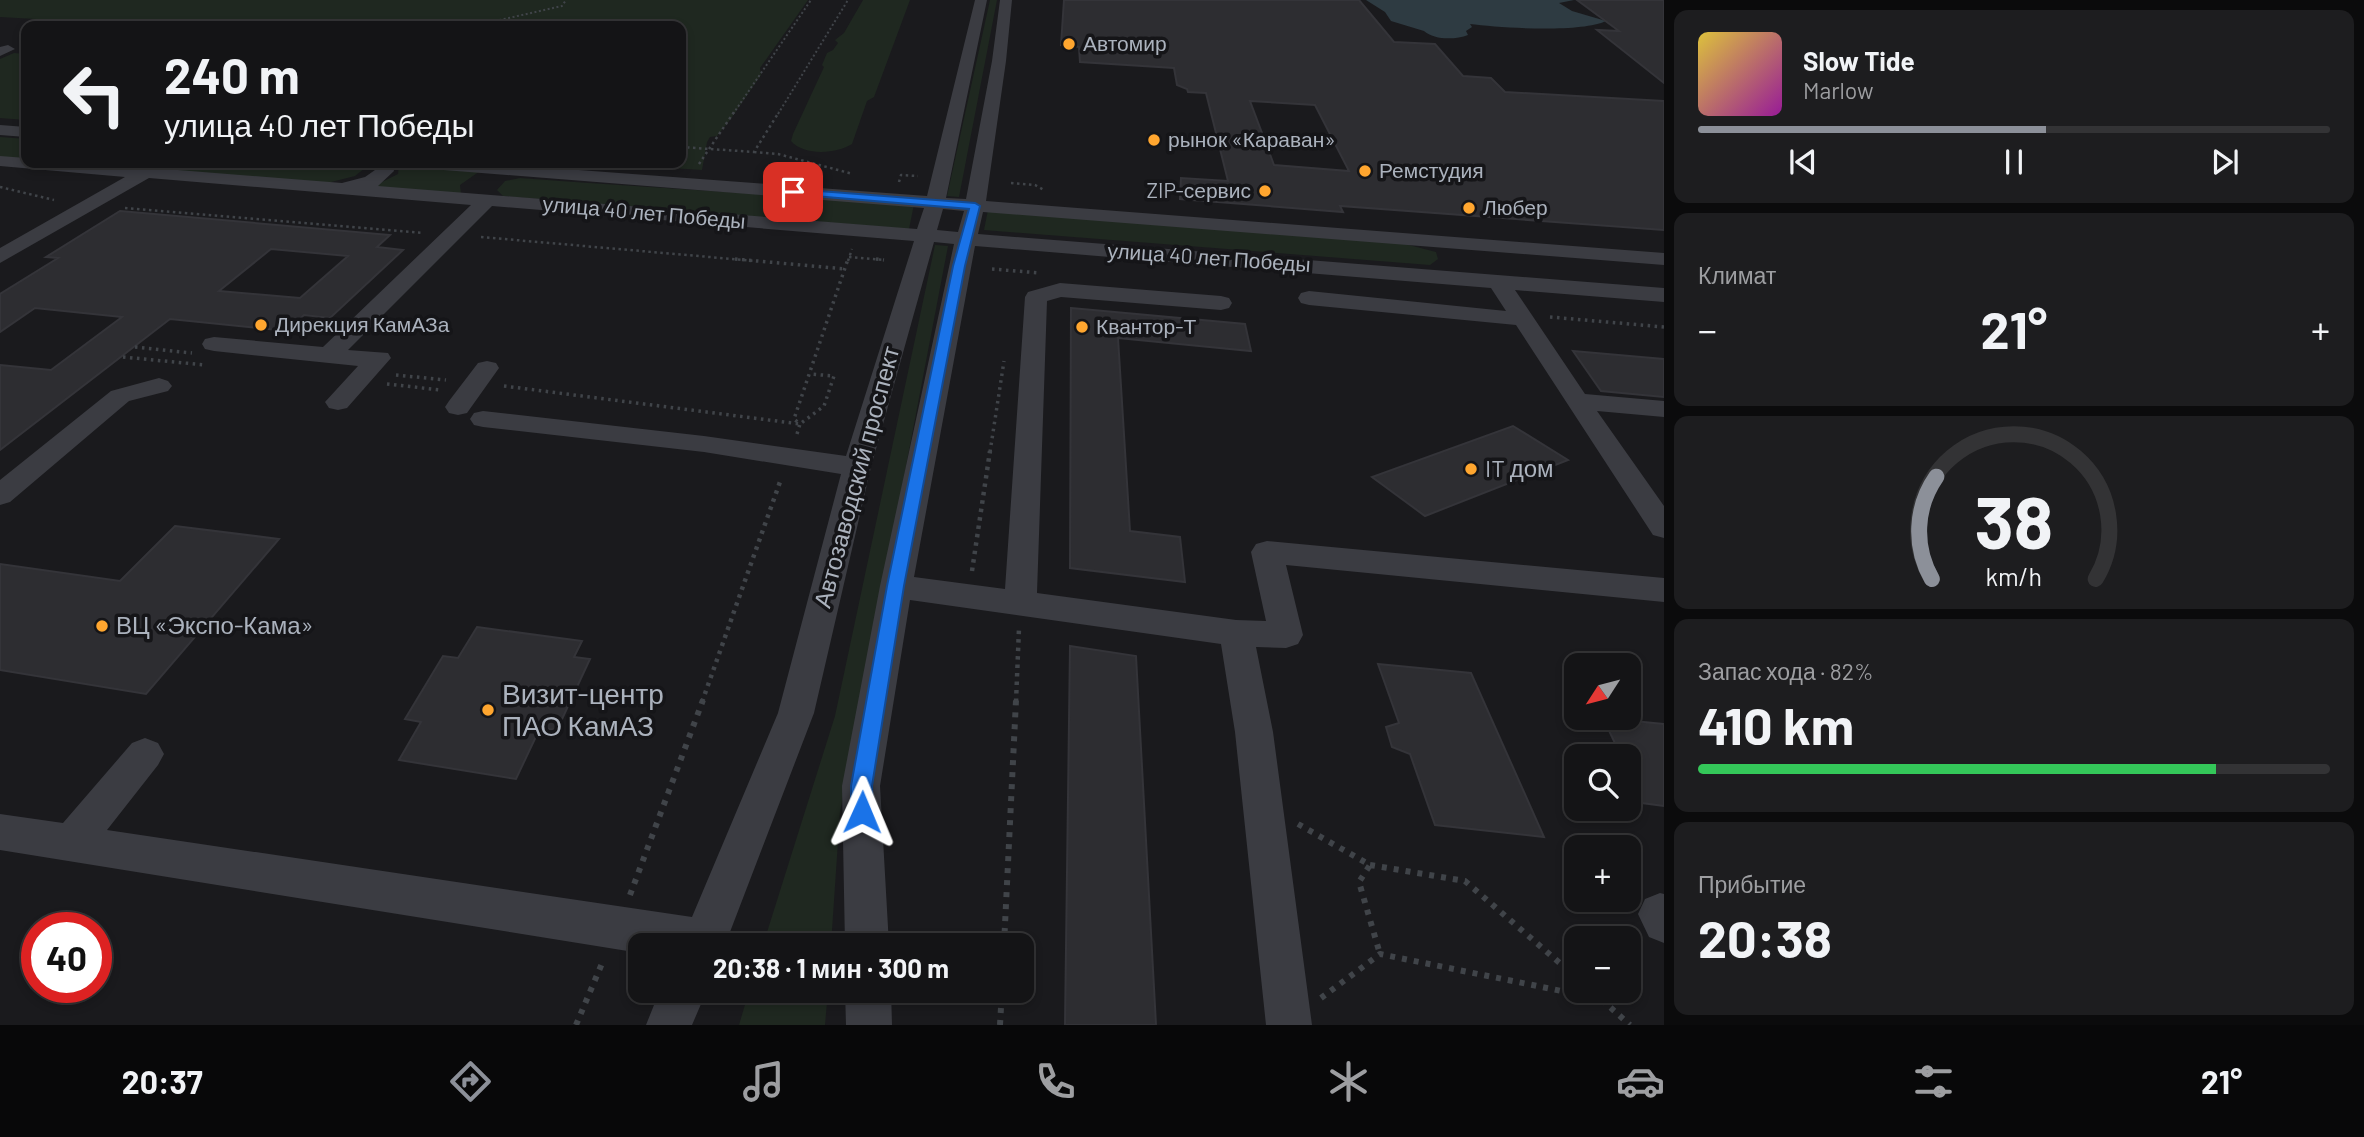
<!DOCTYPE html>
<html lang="ru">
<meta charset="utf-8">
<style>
:root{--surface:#141416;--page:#1d1d1f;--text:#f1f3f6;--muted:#9d9ea1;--line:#333335;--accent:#8c9099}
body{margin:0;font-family:Barlow,sans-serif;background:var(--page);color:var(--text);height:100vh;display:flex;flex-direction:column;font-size:26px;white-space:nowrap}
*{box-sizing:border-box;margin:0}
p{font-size:23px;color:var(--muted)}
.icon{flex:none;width:38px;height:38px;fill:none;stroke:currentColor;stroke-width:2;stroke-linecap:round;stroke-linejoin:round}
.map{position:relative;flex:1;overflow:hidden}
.side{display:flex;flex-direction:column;gap:10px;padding:10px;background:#0b0b0c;width:700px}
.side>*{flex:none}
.top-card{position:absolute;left:21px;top:21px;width:665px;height:147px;border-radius:14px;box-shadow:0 4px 10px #0003,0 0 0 2px var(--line);background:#141416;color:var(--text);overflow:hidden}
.needle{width:46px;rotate:234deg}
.fabs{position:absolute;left:1564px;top:653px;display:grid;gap:14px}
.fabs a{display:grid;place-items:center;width:77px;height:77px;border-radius:14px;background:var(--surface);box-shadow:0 4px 10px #0003,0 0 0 2px var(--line);font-size:35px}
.speed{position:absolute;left:21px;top:912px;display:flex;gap:14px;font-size:35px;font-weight:700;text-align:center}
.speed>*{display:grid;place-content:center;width:91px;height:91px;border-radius:50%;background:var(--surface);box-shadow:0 4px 10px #0003,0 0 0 2px var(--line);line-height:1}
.speed .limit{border:10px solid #d22;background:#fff;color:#111}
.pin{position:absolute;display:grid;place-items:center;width:60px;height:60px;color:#fff;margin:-30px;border-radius:14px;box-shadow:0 4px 10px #0006}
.me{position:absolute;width:77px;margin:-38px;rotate:1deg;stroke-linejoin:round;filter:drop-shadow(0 0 5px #0008)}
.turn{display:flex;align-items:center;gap:24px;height:147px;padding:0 28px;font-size:32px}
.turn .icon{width:91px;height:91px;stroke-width:2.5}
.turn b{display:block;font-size:49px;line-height:60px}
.big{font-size:52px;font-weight:700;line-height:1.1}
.side .card{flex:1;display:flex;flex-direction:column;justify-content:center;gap:10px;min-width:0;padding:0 24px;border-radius:14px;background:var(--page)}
.side .dial{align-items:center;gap:0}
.dial svg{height:182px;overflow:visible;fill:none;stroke:var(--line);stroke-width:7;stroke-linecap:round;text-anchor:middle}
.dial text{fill:var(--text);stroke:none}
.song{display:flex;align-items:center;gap:21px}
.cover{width:84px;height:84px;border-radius:10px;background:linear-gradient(135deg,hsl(50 70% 55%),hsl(300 70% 35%))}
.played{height:7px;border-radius:4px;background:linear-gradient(90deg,var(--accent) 55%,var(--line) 55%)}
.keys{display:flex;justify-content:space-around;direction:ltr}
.heat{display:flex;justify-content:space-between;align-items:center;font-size:38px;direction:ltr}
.charge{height:10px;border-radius:5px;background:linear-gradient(90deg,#34c759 82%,var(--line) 0)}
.trip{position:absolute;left:628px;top:933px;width:406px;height:70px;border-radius:14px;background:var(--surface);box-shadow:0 4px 10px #0003,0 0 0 2px var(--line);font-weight:700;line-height:70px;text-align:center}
.tab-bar{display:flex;height:112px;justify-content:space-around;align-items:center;background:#080809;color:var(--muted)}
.tab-bar .icon{width:49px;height:49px}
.tab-bar .current{color:var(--accent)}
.tab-bar b{font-size:32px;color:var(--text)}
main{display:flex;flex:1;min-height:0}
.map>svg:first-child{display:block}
</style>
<main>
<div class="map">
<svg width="1664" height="1025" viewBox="0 0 1664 1025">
<rect width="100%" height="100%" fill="#1a1a1d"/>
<path fill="#1f2820" d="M 0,0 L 808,0 L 760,68 L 761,75 L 730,120 L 717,136 L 710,137 L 707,142 L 702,170 L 593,163 L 681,163 L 681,26 L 160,26 L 0,17 Z
M 863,0 L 910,0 L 874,97 L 867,101 L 852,144 C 836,154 804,156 791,141 L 793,134 L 824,67 L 822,65 L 827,53 L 833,50 L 838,43 L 835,40 L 844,33 Z
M 990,0 L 997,0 L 959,197 L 947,196 Z
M 14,53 L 26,54 L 26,120 L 0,118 L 0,59 Z
M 0,137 L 26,139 L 26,161 L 0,158 Z
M 52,163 L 352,163 L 365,168 L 355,176 L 331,182 L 276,182 Z
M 399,165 L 480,171 L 460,185 L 461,194 L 372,187 L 398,174 Z
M 520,178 C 651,188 782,195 914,204 L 909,229 L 503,196 L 497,190 L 505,181 Z
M 988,210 L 1401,243 L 1436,252 L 1438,259 L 1430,265 L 984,230 Z
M 935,245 L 948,246 L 840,812 L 831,945 L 763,945 L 835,716 Z
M 749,991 L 828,991 L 825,1025 L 739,1025 Z"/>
<path fill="#2e3b42" d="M 1366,0 L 1574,0 L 1559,3 L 1572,11 L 1606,21 C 1581,33 1501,28 1470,24 L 1472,27 L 1466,31 L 1468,35 C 1455,40 1434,40 1424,31 L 1391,21 L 1385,12 Z"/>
<path fill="#2d2d31" stroke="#343439" stroke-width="2" fill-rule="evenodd" d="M 1064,0 L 1359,0 L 1394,42 L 1435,44 L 1463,76 L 1491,78 L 1505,92 L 1664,101 L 1664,230 L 1340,206 L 1343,212 L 1180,199 L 1181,178 L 1228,181 L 1206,93 L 1188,92 L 1187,89 L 1177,85 L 1174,68 L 1080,62 L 1079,47 L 1061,45 ZM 1250,101 L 1315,105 L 1349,171 L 1274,165 Z
M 1577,0 L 1664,0 L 1664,83 L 1597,30 L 1619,31 Z
M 120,211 L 390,235 L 377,247 L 403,250 L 330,318 L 304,315 L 287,331 L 170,319 L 0,450 L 0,365 L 51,370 L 122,317 L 35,308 L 0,332 L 0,294 L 58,258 L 46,257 ZM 271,249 L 348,256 L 300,298 L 219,291 Z
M 1071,308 L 1245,324 L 1251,351 L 1118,338 L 1130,531 L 1180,537 L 1185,582 L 1070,568 Z
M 1573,351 L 1664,359 L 1664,397 L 1601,391 Z
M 1513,426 L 1568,460 L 1425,516 L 1372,477 Z
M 175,526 L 279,539 L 146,694 L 0,670 L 0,564 L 120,581 Z
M 477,627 L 582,641 L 574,657 L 590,659 L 557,730 L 540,728 L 516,779 L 399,760 L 421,722 L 405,719 L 443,656 L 458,658 Z
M 1070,646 L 1136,656 L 1156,1025 L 1065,1025 Z
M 1378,664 L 1471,673 L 1544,837 L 1435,825 L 1410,754 L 1392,747 L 1386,727 L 1399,723 Z
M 1603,718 L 1664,724 L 1664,806 L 1642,803 L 1629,775 L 1629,756 L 1621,756 Z"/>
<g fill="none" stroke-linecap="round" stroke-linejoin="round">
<path stroke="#404449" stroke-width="2" stroke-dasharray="2 2.5" stroke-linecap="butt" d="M 473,26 L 562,6 L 566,0
M 733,114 L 811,0
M 778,114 L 848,0"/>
<path stroke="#404449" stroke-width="2.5" stroke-dasharray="2.5 3.5" stroke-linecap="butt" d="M 681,147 L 754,152 L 779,112
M 754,152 L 778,154 L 853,174
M 699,164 L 734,112
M 899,182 L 901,175 L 918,176
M 1011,183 L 1035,185 L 1044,190
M 0,187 L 54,200
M 125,208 L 423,233
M 481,237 L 755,261
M 849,257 L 884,260
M 848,261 L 852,249"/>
<path stroke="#404449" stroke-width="3.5" stroke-dasharray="2.5 4.5" stroke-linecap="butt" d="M 735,259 L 846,269
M 876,259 L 884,260
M 992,269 L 1040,273
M 1550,317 L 1664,327
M 135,347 L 192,353
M 123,357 L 205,365
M 396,375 L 446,380
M 387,384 L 441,390
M 504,386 L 800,424 L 824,406 L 834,376 L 810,374
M 797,434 L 800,424 L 794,419 L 848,259
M 990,452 L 1004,361"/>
<path stroke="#404449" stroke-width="4.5" stroke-dasharray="3.5 5" stroke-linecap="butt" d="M 972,571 L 990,451
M 702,702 L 781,479
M 1016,702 L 1019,628"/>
<path stroke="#404449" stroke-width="6" stroke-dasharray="5 7" stroke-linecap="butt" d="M 1298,824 L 1370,865 L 1359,882 L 1380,954
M 1370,865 L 1465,881 L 1577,978
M 630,895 L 703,700
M 1004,945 L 1016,700
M 1321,998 L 1380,954 L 1601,999 L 1630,1025
M 576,1025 L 603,961
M 1000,1025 L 1002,990"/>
<path fill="#3b3c42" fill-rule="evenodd" d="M 975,0 L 987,0 L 946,198 L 966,199 L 992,61 L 1000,0 L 1012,0 L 1006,61 L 986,201 L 1664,253 L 1664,265 L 983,212 L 978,234 L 1664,288 L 1664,302 L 1515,290 L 1585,394 L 1664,401 L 1664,417 L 1597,411 L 1664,506 L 1664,538 L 1653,535 L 1516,325 L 1309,305 L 1301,303 L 1298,298 L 1301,293 L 1309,291 L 1506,311 L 1491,288 L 975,246 L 914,577 L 1005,589 L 1025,297 L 1028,292 L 1060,283 L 1221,296 L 1229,298 L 1232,303 L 1229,308 L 1221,310 L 1061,297 L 1047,301 L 1037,593 L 1236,620 L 1266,621 L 1251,552 L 1256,544 L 1267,541 L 1664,578 L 1664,602 L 1286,565 L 1303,635 L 1298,644 L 1286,648 L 1256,647 L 1273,732 L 1312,1025 L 1266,1025 L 1235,732 L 1221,644 L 910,600 L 880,786 L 889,945 L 845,945 L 842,786 L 880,586 L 954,244 L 934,242 L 871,467 L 814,713 L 725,945 L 640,945 L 640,953 L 0,850 L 0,814 L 63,823 L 132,743 L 145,738 L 158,743 L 164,754 L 158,765 L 107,830 L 692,917 L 778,713 L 841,474 L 704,452 L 483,427 L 474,425 L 470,419 L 474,413 L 483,411 L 704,436 L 846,456 L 914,241 L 492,206 L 348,350 L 388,353 L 391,358 L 347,408 L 338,410 L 329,408 L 325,402 L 358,366 L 214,351 L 205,349 L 202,344 L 205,339 L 214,337 L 323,347 L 471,205 L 149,178 L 0,263 L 0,248 L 125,177 L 0,166 L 0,156 L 26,158 L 26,163 L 90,163 L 342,183 L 365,177 L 375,170 L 362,167 L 359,163 L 392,163 L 394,171 L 378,186 L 917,229 L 924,208 L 418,168 L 409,163 L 486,163 L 927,196 ZM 943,209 L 964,211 L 958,232 L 937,230 Z
M 8,45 L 15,49 L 0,56 L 0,47 Z
M 0,125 L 26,127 L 26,137 L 0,135 Z
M 487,361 L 496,363 L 499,368 L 467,413 L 458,415 L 449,413 L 445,407 L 449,401 L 478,363 Z
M 159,378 L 168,381 L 172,386 L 168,391 L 129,401 L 10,502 L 0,505 L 0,480 L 111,391 Z
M 1660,893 L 1664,894 L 1664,943 L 1649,937 L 1638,914 L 1645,899 Z
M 660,990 L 707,990 L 692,1025 L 646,1025 Z
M 845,990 L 891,990 L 892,1025 L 846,1025 Z"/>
</g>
<path fill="#1a73e8" stroke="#114b97" stroke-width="2" d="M 793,189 L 975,203 L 980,206 L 965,266 L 904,586 L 872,786 L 873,812 L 870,819 L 862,822 L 855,819 L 851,812 L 851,786 L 887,586 L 953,266 L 969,209 L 790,194 L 790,190 Z"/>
<g fill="#ffa62f" stroke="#151518" stroke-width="2.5">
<circle cx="1069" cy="44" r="7"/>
<circle cx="1154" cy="140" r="7"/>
<circle cx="1365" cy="171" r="7"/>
<circle cx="1265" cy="191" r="7"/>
<circle cx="1469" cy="208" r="7"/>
<circle cx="261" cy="325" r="7"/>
<circle cx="1082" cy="327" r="7"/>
<circle cx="1471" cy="469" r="7"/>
<circle cx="102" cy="626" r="7"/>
<circle cx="488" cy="710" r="7"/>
</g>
<g text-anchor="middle" stroke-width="7" stroke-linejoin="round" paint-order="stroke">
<g font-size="21" fill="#abb2bd" stroke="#151518" text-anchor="start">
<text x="1083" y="51">Автомир</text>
<text x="1168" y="147">рынок «Караван»</text>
<text x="1379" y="178">Ремстудия</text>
<text x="1251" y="198" text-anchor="end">ZIP-сервис</text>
<text x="1483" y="215">Любер</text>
<text x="275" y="332">Дирекция КамАЗа</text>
<text x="1096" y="334">Квантор-Т</text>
</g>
<g font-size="21" fill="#abb2bd" stroke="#151518">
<text transform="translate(644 213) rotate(5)" y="7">улица 40 лет Победы</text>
<text transform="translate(1209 258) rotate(4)" y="7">улица 40 лет Победы</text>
</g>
<g font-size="24" fill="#abb2bd" stroke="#151518" text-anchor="start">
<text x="1485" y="477">IT дом</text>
<text x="116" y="634">ВЦ «Экспо-Кама»</text>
</g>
<g font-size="24" fill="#abb2bd" stroke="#151518">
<text transform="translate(857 477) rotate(-75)" y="8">Автозаводский проспект</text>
</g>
<g font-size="28" fill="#abb2bd" stroke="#151518" text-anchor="start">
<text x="502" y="704">Визит-центр<tspan x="502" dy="32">ПАО КамАЗ</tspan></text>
</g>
</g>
</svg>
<div class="fabs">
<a><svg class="needle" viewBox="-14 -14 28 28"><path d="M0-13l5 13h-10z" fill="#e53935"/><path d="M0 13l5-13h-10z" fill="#9d9ea1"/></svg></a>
<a><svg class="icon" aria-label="search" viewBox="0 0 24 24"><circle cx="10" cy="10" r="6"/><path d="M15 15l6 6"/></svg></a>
<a>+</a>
<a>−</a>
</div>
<div class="speed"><div class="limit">40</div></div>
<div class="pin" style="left:793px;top:192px;background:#d93025"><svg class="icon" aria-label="arrive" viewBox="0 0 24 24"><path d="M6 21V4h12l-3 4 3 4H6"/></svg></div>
<svg class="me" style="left:862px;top:812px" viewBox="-20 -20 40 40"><path d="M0-17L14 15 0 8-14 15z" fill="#1a73e8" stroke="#fff" stroke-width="4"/></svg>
<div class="trip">20:38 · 1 мин · 300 m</div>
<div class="top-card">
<div class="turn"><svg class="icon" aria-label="left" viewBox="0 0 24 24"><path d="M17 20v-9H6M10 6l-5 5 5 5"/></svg><div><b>240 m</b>улица 40 лет Победы</div></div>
</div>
</div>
<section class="side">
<div class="card">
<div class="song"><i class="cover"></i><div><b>Slow Tide</b><p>Marlow</p></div></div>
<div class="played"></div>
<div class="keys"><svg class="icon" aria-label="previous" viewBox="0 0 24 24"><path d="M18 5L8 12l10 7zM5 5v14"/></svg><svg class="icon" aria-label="pause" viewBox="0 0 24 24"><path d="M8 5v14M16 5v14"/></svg><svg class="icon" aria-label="next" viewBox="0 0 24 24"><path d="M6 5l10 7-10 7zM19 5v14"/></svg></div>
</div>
<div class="card"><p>Климат</p>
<div class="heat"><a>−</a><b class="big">21°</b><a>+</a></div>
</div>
<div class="card dial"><svg viewBox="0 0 100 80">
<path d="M14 69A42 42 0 1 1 86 69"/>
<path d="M14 69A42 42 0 0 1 16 24" stroke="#8c9099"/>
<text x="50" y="56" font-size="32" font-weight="700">38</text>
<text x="50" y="72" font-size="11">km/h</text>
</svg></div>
<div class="card"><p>Запас хода · 82%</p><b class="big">410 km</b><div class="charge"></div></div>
<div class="card"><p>Прибытие</p><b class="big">20:38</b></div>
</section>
</main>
<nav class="tab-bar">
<b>20:37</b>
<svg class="icon current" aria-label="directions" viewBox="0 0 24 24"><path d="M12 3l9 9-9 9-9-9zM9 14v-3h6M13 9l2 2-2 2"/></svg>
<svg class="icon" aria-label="music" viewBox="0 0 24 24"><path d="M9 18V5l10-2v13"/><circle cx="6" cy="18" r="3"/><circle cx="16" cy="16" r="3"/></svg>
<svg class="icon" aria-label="phone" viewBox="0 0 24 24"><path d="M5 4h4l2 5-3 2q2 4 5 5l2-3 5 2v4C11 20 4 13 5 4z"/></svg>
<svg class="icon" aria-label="climate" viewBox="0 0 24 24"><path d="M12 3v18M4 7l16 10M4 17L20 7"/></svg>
<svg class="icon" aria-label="car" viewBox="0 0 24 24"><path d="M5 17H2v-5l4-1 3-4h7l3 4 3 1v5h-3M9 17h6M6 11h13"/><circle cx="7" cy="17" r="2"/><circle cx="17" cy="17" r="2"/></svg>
<svg class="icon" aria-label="filters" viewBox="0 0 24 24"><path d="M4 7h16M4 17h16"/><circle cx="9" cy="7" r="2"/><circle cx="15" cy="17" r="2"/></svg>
<b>21°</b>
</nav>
